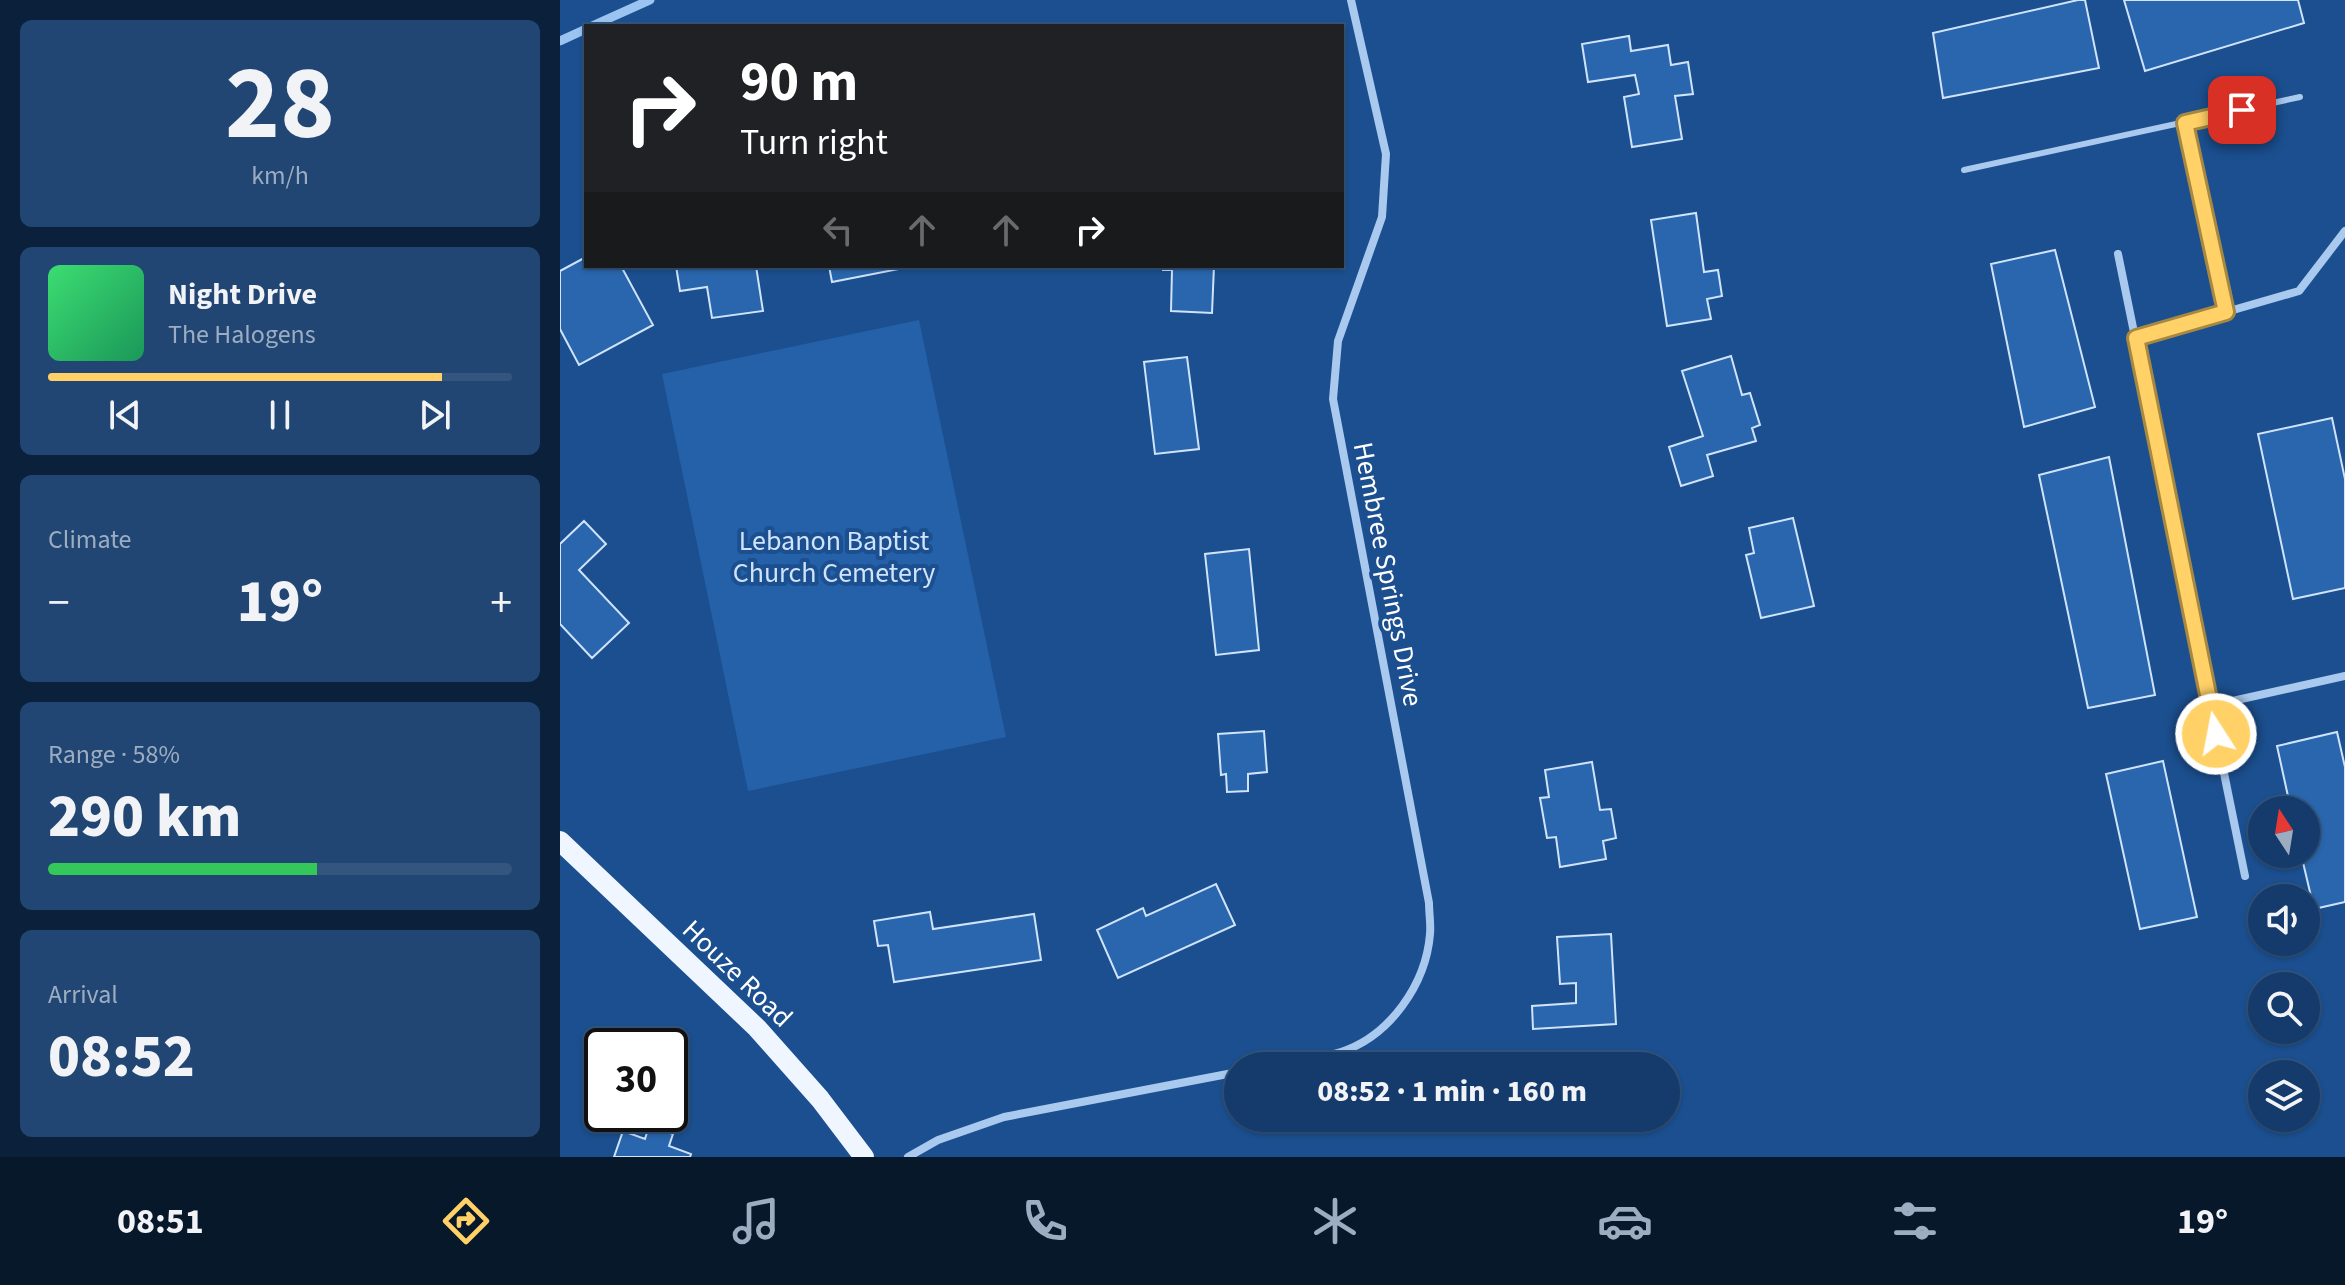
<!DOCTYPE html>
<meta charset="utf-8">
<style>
:root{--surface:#143b6b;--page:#214673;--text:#f1f3f6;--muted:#9dadc1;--line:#33557e;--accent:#ffd166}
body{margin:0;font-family:"Source Sans 3",sans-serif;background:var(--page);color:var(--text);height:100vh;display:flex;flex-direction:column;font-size:30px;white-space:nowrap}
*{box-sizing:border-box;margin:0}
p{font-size:26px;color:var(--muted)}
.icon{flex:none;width:44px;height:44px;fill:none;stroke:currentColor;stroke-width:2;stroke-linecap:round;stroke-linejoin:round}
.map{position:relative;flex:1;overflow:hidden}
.details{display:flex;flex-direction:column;gap:20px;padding:20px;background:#0b203b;width:560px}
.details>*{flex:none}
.banner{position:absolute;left:24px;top:24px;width:760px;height:244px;border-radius:0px;box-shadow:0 2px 6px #0004,0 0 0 2px var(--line);background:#202124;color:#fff;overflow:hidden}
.needle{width:52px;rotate:348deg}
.buttons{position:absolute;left:1688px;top:796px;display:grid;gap:16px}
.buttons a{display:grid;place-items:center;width:72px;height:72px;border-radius:50%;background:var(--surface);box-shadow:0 2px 6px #0004,0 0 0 2px var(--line);font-size:40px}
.speed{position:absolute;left:24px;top:1028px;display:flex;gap:16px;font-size:40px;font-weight:700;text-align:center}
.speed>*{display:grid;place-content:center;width:104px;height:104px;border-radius:50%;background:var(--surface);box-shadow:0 2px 6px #0004,0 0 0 2px var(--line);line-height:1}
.speed .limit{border:4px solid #111;border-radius:12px;background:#fff;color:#111}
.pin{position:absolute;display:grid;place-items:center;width:68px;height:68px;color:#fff;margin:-34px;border-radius:16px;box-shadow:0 4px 12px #0006}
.me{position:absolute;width:88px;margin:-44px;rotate:349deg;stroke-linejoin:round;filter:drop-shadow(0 0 6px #0008)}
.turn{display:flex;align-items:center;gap:28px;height:168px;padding:0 24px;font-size:36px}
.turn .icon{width:104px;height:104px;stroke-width:2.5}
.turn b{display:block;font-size:56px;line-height:68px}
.lanes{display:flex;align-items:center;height:76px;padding:0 24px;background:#0003;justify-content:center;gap:40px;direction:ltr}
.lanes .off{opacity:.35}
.big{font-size:60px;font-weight:800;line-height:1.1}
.details .widget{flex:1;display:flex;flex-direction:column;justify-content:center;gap:12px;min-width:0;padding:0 28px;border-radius:12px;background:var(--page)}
.details .dial{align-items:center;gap:0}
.dial b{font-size:104px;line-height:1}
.song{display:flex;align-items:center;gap:24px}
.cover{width:96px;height:96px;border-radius:12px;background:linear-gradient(135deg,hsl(140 70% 55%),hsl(150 70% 35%))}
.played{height:8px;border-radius:4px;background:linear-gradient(90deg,var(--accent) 85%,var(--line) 85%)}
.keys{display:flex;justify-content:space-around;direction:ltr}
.heat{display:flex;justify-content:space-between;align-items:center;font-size:44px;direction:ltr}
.charge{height:12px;border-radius:6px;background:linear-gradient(90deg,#34c759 58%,var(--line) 0)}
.trip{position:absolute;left:664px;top:1052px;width:456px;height:80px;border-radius:40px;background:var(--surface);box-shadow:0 2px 6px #0004,0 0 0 2px var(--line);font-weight:800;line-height:80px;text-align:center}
.tab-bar{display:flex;height:128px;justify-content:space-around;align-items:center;background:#08182b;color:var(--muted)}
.tab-bar .icon{width:56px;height:56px}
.tab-bar .selected{color:var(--accent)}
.tab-bar b{font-size:36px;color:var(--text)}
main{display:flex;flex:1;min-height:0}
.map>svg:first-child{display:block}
</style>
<main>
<section class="details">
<div class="widget dial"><b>28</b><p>km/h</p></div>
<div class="widget">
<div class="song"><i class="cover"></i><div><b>Night Drive</b><p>The Halogens</p></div></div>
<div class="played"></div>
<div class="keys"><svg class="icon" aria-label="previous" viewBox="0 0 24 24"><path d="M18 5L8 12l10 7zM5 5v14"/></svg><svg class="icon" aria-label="pause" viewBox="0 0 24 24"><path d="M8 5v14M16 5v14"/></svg><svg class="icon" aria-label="next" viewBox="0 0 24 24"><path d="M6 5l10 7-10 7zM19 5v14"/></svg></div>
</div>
<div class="widget"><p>Climate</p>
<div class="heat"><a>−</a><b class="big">19°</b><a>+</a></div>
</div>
<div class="widget"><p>Range · 58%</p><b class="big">290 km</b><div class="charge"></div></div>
<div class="widget"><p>Arrival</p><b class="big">08:52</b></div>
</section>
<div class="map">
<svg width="1785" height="1157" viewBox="0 0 1785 1157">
<rect width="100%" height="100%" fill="#1b4f8f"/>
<path fill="#2461a8" d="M 359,320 L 446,737 L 188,791 L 102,374 Z"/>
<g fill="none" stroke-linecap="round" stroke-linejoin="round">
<path stroke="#9cc4f0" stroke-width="9" d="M 32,26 L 90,0
M 0,41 L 26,29"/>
</g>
<path fill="#2a66ad" stroke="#cfe3fa" stroke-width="2" d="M 1518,0 L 1525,0 L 1539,68 L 1383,98 L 1373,33 Z
M 1564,0 L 1738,0 L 1744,23 L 1585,71 Z
M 1069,36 L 1071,51 L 1108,45 L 1111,65 L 1128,62 L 1133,94 L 1115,96 L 1122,139 L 1072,147 L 1064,97 L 1079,94 L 1075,75 L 1028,82 L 1022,44 Z
M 1136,213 L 1144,272 L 1158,270 L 1162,296 L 1147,299 L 1151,319 L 1107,326 L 1091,220 Z
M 1495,250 L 1535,407 L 1464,427 L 1431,264 Z
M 26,257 L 26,266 L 61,266 L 93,325 L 19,365 L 0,329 L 0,271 Z
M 116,266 L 196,266 L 203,311 L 152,318 L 147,287 L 120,291 Z
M 269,266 L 344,266 L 344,268 L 272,282 Z
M 603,266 L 654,266 L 652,313 L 611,311 L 612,270 L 603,270 Z
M 1171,356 L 1182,395 L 1190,393 L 1200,425 L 1192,428 L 1196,441 L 1147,455 L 1153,476 L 1121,486 L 1109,447 L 1143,436 L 1122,371 Z
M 627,357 L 639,449 L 595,454 L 584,362 Z
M 1772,418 L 1785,479 L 1785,588 L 1733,599 L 1698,434 Z
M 1549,457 L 1595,695 L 1528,708 L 1479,475 Z
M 1233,518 L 1254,606 L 1201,618 L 1186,555 L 1194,553 L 1189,528 Z
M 24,521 L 46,544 L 19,570 L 69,623 L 32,658 L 0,624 L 0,544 Z
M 689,549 L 699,650 L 656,655 L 645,554 Z
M 704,731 L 707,772 L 688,774 L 688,791 L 667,792 L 666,774 L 661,775 L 658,734 Z
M 1777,732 L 1785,767 L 1785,902 L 1754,909 L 1741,854 L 1746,854 L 1746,810 L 1731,810 L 1717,746 Z
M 1603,761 L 1637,917 L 1580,929 L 1546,774 Z
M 1032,762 L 1040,810 L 1051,809 L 1056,838 L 1043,841 L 1046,859 L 1000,867 L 996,837 L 987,838 L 980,798 L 989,797 L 985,770 Z
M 656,884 L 675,925 L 558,978 L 537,930 L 583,908 L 586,916 Z
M 370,912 L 373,929 L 474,914 L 481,960 L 334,982 L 328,945 L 318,946 L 314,921 Z
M 1051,934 L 1056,1024 L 973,1029 L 972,1006 L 1016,1003 L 1016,983 L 1000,984 L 997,937 Z
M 89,1126 L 113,1134 L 109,1146 L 131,1154 L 130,1157 L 54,1157 L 63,1131 L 85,1139 Z"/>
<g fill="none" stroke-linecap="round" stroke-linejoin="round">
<path stroke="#a9c9ee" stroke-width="6" d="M 1625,123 L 1666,312
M 1404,170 L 1740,97"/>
<path stroke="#a9c9ee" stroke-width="8" d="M 1558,254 L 1685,876
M 1576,338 L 1739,291 L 1785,231
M 1650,706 L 1785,676
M 707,1066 C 731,1061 758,1059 781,1052 C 830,1036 866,984 870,934 C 871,924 869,913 869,903 L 773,399 L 778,341 L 822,217 L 826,154 L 791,0
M 348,1157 L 378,1140 L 444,1117 L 678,1072"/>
<path stroke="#f0f6ff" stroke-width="20" d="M 0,841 L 197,1028 L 260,1099 L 304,1157"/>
</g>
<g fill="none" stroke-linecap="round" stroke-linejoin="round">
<defs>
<path id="route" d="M 1656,734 L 1576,338 L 1666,312 L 1625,123 L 1682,110"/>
</defs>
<use href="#route" stroke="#a68842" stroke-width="20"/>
<use href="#route" stroke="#ffd166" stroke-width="14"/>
</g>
<g text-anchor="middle" stroke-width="8" stroke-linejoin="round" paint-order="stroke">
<g font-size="28" fill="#cfe3fa" stroke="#1b4f8f">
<text x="274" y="550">Lebanon Baptist<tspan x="274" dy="32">Church Cemetery</tspan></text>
</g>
<g font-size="28" fill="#fff" stroke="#1b4f8f">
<text transform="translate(829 574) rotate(79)" y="10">Hembree Springs Drive</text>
<text transform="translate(178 973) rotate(44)" y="10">Houze Road</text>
</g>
</g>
</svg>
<div class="buttons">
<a><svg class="needle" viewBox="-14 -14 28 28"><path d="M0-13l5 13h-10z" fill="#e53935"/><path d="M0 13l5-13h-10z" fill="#9dadc1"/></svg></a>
<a><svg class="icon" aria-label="sound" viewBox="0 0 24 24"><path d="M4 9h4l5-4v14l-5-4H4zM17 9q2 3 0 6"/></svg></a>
<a><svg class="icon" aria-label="search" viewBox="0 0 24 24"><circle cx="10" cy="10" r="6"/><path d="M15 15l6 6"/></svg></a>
<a><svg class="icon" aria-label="layers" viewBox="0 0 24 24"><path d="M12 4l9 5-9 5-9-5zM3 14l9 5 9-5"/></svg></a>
</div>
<div class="speed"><div class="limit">30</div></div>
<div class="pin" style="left:1682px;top:110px;background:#d93025"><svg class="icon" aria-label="arrive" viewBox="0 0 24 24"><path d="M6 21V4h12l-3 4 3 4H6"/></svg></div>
<svg class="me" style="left:1656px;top:734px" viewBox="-20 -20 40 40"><circle r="17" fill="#ffd166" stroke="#fff" stroke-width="3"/><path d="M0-11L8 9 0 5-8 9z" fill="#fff"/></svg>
<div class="trip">08:52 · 1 min · 160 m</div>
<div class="banner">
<div class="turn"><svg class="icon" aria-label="right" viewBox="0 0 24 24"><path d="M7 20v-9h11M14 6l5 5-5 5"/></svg><div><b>90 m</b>Turn right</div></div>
<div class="lanes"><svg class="icon off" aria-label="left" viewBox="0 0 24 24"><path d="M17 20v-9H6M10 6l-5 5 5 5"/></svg><svg class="icon off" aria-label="ahead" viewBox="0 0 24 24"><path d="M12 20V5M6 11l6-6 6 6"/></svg><svg class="icon off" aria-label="ahead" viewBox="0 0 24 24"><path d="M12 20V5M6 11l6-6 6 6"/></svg><svg class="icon" aria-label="right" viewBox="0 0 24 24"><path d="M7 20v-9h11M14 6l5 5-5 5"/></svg></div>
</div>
</div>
</main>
<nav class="tab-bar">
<b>08:51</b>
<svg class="icon selected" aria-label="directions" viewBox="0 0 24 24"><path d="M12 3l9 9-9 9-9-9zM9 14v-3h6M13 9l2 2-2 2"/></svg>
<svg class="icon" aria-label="music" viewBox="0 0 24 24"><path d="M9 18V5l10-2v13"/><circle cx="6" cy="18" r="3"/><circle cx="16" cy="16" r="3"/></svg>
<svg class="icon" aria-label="phone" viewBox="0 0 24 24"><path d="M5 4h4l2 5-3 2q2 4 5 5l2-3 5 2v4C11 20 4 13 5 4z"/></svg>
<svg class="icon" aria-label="climate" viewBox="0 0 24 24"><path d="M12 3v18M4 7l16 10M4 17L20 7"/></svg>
<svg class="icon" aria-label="car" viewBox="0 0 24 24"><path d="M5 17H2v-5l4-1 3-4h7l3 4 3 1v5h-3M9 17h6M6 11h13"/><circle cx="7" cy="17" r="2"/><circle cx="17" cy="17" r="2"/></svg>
<svg class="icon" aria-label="filters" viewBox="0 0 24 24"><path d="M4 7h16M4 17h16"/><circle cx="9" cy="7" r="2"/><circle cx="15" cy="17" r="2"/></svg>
<b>19°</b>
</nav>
